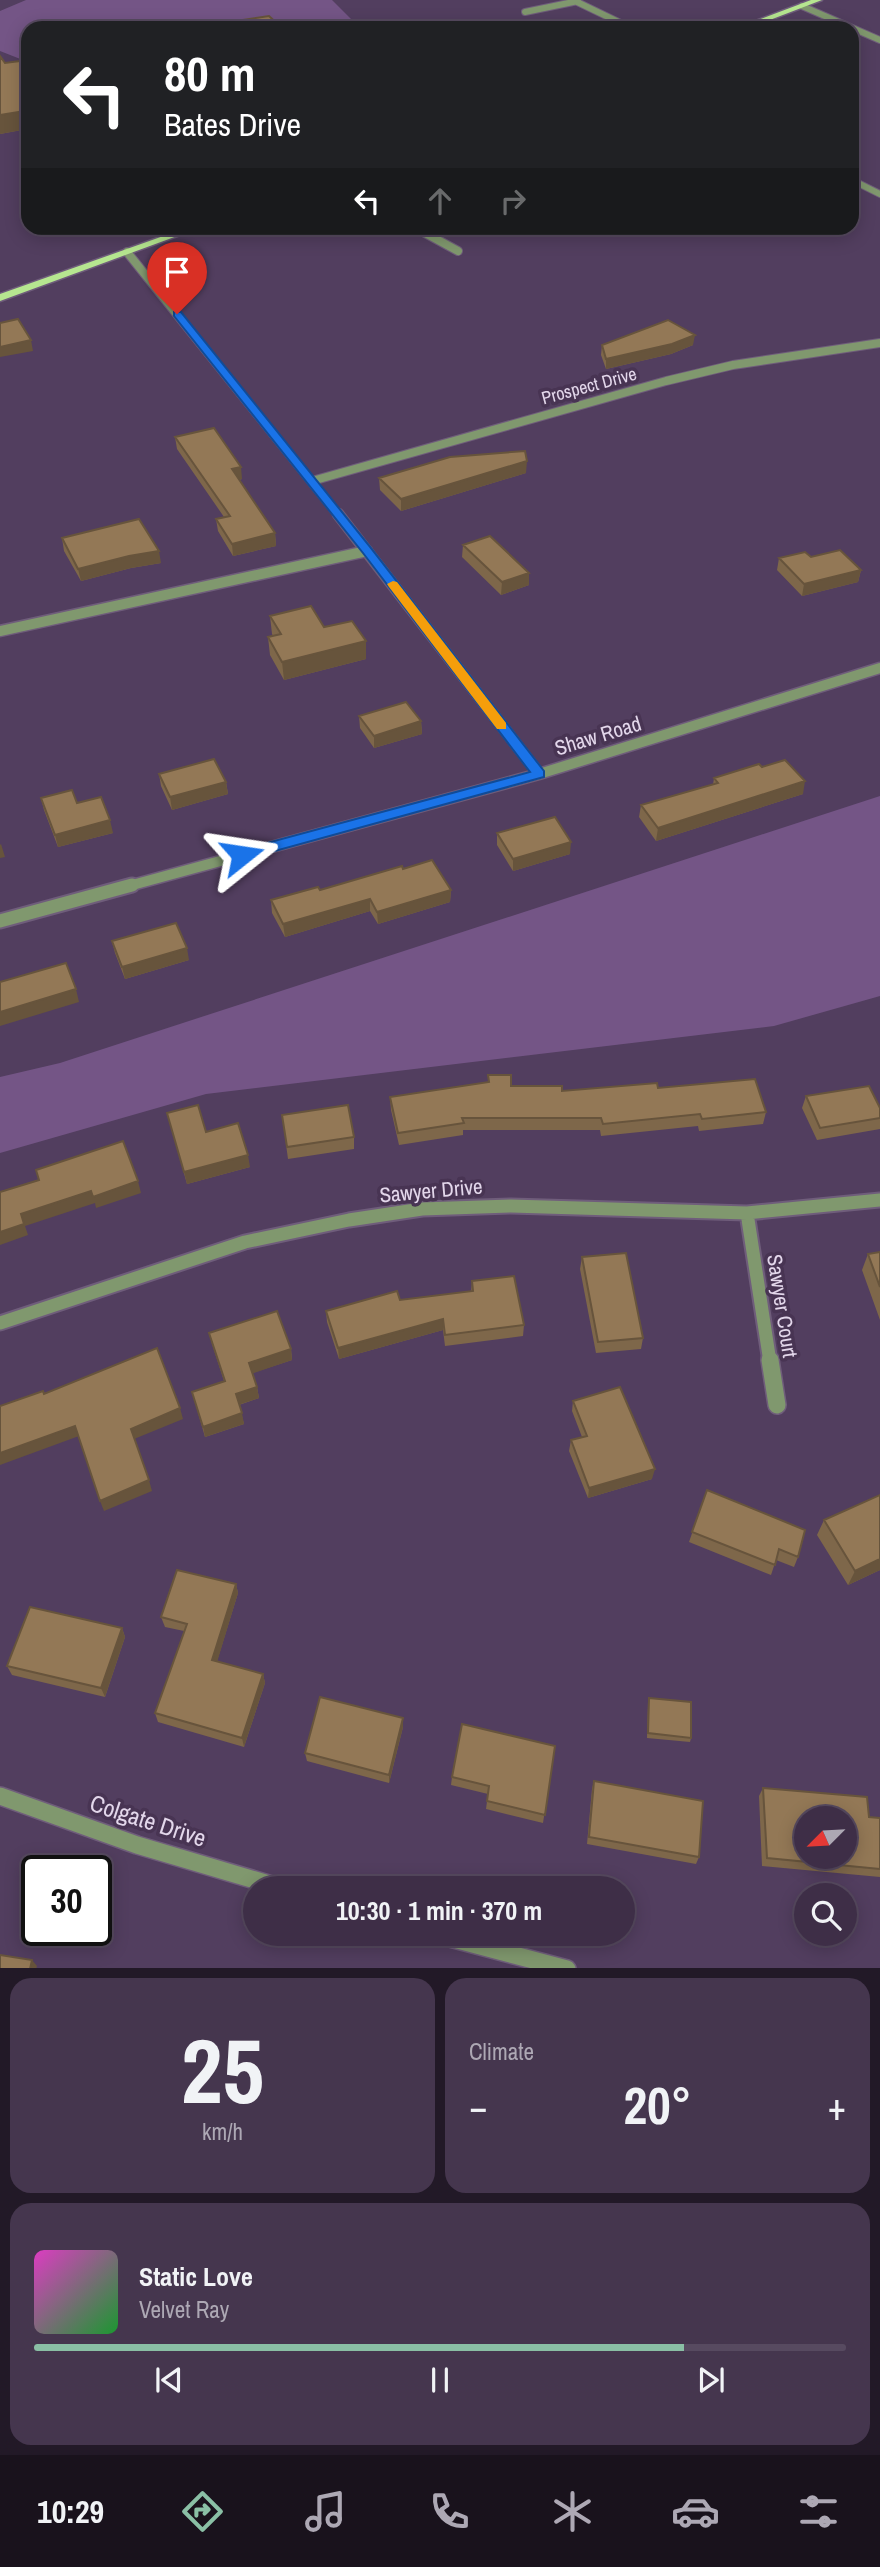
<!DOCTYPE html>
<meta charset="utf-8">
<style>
:root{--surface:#3e2e47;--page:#45364e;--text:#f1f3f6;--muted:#ada8b4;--line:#574a60;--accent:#8abfa5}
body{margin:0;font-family:"Archivo Narrow",sans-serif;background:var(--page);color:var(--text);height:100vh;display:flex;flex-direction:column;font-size:26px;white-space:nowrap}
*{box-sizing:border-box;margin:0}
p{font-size:23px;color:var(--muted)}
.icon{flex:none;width:38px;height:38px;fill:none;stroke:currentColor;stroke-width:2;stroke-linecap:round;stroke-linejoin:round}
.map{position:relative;height:1968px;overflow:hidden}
.side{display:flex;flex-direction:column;gap:10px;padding:10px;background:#221927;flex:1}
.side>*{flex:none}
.guide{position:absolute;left:21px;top:21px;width:838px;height:214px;border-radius:21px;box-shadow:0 4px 18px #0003,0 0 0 2px var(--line);background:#202124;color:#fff;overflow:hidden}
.needle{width:46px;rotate:246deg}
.tools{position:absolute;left:794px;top:1806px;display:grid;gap:14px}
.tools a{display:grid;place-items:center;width:63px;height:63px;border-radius:50%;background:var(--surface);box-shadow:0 4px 18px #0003,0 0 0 2px var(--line);font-size:35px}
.speed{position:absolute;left:21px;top:1855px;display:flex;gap:14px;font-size:35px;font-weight:700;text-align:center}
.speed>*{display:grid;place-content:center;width:91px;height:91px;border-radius:50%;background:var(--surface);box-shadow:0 4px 18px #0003,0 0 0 2px var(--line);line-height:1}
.speed .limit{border:4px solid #111;border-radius:10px;background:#fff;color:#111}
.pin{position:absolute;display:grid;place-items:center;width:60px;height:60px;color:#fff;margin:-72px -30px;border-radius:50% 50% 50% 0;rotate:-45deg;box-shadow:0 0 7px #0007}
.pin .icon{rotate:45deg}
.me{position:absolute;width:77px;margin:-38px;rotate:75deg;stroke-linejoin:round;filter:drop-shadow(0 0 5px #0008)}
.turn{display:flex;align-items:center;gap:24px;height:147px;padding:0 28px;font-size:32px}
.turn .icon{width:91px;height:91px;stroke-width:2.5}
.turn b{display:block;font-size:49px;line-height:60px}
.lanes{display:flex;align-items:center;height:66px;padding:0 28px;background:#0003;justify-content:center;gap:35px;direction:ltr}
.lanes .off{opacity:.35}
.big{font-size:52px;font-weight:800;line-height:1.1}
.side .widget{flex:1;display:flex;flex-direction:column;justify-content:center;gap:10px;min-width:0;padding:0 24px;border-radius:21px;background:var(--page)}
.side .dial{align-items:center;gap:0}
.dial b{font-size:91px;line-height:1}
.song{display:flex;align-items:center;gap:21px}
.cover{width:84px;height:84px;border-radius:10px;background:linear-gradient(135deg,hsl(310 70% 55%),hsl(130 70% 35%))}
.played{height:7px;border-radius:4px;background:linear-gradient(90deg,var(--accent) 80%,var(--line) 80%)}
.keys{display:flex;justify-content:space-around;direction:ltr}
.heat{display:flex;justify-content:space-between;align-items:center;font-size:38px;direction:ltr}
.side .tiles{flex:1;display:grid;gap:10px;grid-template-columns:1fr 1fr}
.widget:last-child{grid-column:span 2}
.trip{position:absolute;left:243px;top:1876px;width:392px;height:70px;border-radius:35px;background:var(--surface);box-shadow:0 4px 18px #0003,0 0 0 2px var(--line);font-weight:800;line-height:70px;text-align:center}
.dock{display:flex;height:112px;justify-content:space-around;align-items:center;background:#19121c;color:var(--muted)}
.dock .icon{width:49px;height:49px}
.dock .selected{color:var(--accent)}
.dock b{font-size:32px;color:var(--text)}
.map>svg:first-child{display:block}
</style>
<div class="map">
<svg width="880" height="1969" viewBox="0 0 880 1969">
<rect width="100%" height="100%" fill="#523e5f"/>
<path fill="#745586" d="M 26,0 L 332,0 L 351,19 L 318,28 L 28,28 L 28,62 L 0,51 L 0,11 Z
M 880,796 L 880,996 L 774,1026 L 206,1094 L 0,1153 L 0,1077 L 60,1063 Z"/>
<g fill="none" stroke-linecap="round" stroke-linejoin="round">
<defs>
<path id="minor-far4" d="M 573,0 L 631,28
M 802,6 L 880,40
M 525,12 L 578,1
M 852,180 L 880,194"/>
<path id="minor-far3" d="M 416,228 L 458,251
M 127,252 L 339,516
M 312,481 L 666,381 L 733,365 L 880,343"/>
<path id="minor-far2" d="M 338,514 L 539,774
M 0,631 L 367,551
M 125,887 L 539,774 L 880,668"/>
<path id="minor-far1" d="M 0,921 L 132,885
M 747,1213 L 770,1362
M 0,1323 L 245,1242 L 349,1220 L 422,1209 L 511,1206 L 747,1213 L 880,1200"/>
<path id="minor" d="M 770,1360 L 777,1405
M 0,1796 L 137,1845 L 282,1888
M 435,1934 L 567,1969"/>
<path id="major" d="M 811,0 L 822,0 L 749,28 L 737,28 Z
M 186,228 L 199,228 L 0,301 L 0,294 Z"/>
</defs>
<use href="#minor-far4" stroke="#6f5d7b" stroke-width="8"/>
<use href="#minor-far3" stroke="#6f5d7b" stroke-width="10"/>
<use href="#minor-far2" stroke="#6f5d7b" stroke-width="13"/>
<use href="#minor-far1" stroke="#6f5d7b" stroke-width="17"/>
<use href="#minor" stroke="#6f5d7b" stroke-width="20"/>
<use href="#major" stroke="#6f5d7b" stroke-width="3"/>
<use href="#minor-far4" stroke="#80986e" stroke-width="6"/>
<use href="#minor-far3" stroke="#80986e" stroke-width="8"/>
<use href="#minor-far2" stroke="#80986e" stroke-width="10"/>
<use href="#minor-far1" stroke="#80986e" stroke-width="13"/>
<use href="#minor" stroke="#80986e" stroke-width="17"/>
<use href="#major" fill="#b6e690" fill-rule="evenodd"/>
</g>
<path fill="#7e674a" d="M 0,56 L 5,63 L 28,60 L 28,131 L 27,129 L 0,134 Z
M 602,345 L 693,345 L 671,354 L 606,369 L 601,355 Z
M 175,437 L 242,479 L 239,480 L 275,533 L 276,546 L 233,556 L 218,531 L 216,519 L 224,517 L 177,449 Z
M 526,473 L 401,511 L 380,490 L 379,478 Z
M 62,538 L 161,563 L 131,568 L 81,581 L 64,551 Z
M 463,545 L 529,585 L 501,595 L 462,557 Z
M 811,557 L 861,570 L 858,582 L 802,596 L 777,570 L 779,558 Z
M 270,616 L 324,627 L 366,659 L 284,680 L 270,655 L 268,637 L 273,636 L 272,634 Z
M 359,716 L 421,721 L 422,734 L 374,748 L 360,728 Z
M 762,767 L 803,794 L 656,841 L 639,817 L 641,805 L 713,785 L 714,778 Z
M 159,774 L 226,782 L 228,794 L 172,810 L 161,786 Z
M 41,798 L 77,803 L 113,833 L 58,847 L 44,810 Z
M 497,833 L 570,854 L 513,871 L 497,845 Z
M 403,869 L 451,890 L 450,902 L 378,924 L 370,911 L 285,937 L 272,913 L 271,900 L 320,890 Z
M 112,941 L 189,960 L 125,979 L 115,953 Z
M 511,1086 L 562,1091 L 658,1088 L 766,1112 L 763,1124 L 699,1131 L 698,1126 L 601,1136 L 600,1130 L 463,1130 L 463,1135 L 399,1145 L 391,1110 L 390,1097 Z
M 806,1096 L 880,1108 L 880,1129 L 817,1140 L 802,1108 Z
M 167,1113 L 206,1132 L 250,1167 L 187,1184 Z
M 282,1115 L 354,1137 L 354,1149 L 288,1159 Z
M 880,1252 L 880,1320 L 862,1270 L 868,1254 Z
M 582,1257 L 643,1338 L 641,1349 L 596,1353 L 580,1269 Z
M 472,1281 L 524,1325 L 523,1336 L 445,1346 L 443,1330 L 339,1359 L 327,1322 L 326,1311 L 400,1300 L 471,1292 Z
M 209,1333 L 291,1349 L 292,1360 L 252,1373 L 257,1387 L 259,1398 L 239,1405 L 244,1424 L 205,1437 L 192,1392 L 224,1381 L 212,1344 Z
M 573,1401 L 652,1479 L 588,1498 L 569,1451 L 571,1440 L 582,1437 L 572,1411 Z
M 707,1490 L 798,1557 L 794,1567 L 776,1560 L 771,1575 L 689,1542 Z
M 880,1495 L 880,1570 L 848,1585 L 817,1535 L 824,1520 Z
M 236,1584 L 238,1593 L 217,1661 L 263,1674 L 265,1683 L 244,1747 L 158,1722 L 155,1713 L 184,1631 L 165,1627 L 161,1617 Z
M 122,1628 L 125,1637 L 105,1697 L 12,1675 L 7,1666 Z
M 649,1698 L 691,1738 L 690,1742 L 647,1738 L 648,1702 Z
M 403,1718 L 403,1727 L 389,1783 L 307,1761 L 305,1753 Z
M 555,1746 L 543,1823 L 486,1809 L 488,1794 L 451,1785 L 452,1777 Z
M 594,1781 L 699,1857 L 696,1864 L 587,1844 L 592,1789 Z
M 763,1788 L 869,1817 L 880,1818 L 880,1877 L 762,1866 L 759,1796 Z"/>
<path fill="#67543c" d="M 24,111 L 27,129 L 0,134 L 0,115 Z
M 695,335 L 693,345 L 671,354 L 606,369 L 606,359 Z
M 31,340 L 33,351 L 0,357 L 0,347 Z
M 527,461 L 526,473 L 401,511 L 401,499 Z
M 241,467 L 242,479 L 233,481 L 232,469 Z
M 275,533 L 276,546 L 233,556 L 232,544 Z
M 159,551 L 161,563 L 131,568 L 81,581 L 78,569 L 129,556 Z
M 861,570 L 858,582 L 802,596 L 804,584 Z
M 529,573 L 529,585 L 501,595 L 502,582 Z
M 366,641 L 366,659 L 284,680 L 282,662 Z
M 421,721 L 422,734 L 374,748 L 374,736 Z
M 805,781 L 803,794 L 656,841 L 658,828 Z
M 226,782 L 228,794 L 172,810 L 170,797 Z
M 110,820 L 113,833 L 58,847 L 55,835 Z
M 571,842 L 570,854 L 513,871 L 513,859 Z
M 1,844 L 5,857 L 0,858 L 0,845 Z
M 451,890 L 450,902 L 378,924 L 377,912 Z
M 370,899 L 370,911 L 285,937 L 283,924 Z
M 187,948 L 189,960 L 125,979 L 122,967 Z
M 76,989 L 79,1002 L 0,1026 L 0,1012 Z
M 248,1155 L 250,1167 L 187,1184 L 184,1172 Z
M 138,1181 L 141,1193 L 96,1208 L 95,1203 L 25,1226 L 28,1235 L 0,1245 L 0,1232 L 21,1214 L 91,1191 Z
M 443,1319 L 443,1330 L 339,1359 L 338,1348 Z
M 291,1349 L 292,1360 L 251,1374 L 249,1363 Z
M 257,1387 L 259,1398 L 238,1405 L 236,1394 Z
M 180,1408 L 183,1419 L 134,1439 L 131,1429 Z
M 242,1413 L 244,1424 L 205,1437 L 203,1427 Z
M 75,1426 L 79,1436 L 0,1465 L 0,1453 Z
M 655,1469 L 652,1479 L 588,1498 L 589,1488 Z
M 149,1480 L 152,1491 L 104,1511 L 100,1501 Z
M 880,1559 L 880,1570 L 848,1585 L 855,1571 Z
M 236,1584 L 238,1593 L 215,1669 L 212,1660 Z
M 122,1628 L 125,1637 L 105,1697 L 101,1688 Z
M 263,1674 L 265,1683 L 244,1747 L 242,1738 Z
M 403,1718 L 403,1727 L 389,1783 L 389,1775 Z
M 32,1960 L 37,1966 L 36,1969 L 30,1969 Z"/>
<path fill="#937856" stroke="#67543c" stroke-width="2" fill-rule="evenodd" d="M 269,16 L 282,28 L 189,28 Z
M 0,56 L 5,63 L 28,60 L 28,118 L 24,111 L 0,115 Z
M 18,319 L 31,340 L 0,347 L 0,323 Z
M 668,320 L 695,335 L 672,344 L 606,359 L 602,345 Z
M 214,428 L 241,467 L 232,469 L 275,533 L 232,544 L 216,519 L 230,516 L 175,437 Z
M 525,451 L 527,461 L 401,499 L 379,478 L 450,457 Z
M 139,519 L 159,551 L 129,556 L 78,569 L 62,538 Z
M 490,536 L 529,573 L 502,582 L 463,545 Z
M 840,550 L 861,570 L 804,584 L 779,558 L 805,552 L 811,557 Z
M 311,606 L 324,627 L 352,621 L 366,641 L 282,662 L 268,637 L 281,634 L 270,616 Z
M 406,702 L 421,721 L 374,736 L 359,716 Z
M 214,759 L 226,782 L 170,797 L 159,774 Z
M 785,760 L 805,781 L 658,828 L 641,805 L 718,783 L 714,778 L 759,764 L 762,767 Z
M 72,790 L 77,803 L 101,797 L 110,820 L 55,835 L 41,798 Z
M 555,817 L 571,842 L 513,859 L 497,833 Z
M 432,860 L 451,890 L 377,912 L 370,899 L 283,924 L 271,900 L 318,887 L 320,890 L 402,866 L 403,869 Z
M 176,923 L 187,948 L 122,967 L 112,941 Z
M 66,963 L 76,989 L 0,1012 L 0,982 Z
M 488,1075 L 511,1075 L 511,1086 L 562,1086 L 562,1091 L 657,1083 L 658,1088 L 755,1079 L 766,1112 L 702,1119 L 700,1114 L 603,1124 L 601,1118 L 462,1118 L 464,1123 L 398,1133 L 390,1097 L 489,1082 Z
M 869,1086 L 880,1108 L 880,1118 L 820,1128 L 806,1096 Z
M 198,1105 L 206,1132 L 238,1123 L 248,1155 L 184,1172 L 167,1113 Z
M 348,1105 L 354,1137 L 287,1147 L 282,1115 Z
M 123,1141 L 138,1181 L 93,1197 L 91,1191 L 21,1214 L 24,1224 L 0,1232 L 0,1192 L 39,1180 L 36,1170 Z
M 880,1252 L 880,1287 L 868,1254 Z
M 626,1253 L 643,1338 L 598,1342 L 582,1257 Z
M 514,1276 L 524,1325 L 445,1335 L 443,1319 L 338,1348 L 326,1311 L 397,1291 L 400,1300 L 473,1291 L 472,1281 Z
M 277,1311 L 291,1349 L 249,1363 L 257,1387 L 236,1394 L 242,1413 L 203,1427 L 192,1392 L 225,1381 L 209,1333 Z
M 157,1348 L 180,1408 L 131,1429 L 149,1480 L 100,1501 L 75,1426 L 0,1453 L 0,1406 L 43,1391 L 44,1394 Z
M 620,1387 L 655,1469 L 589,1488 L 571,1440 L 587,1436 L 573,1401 Z
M 707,1490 L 805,1530 L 798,1557 L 779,1549 L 775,1565 L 692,1532 Z
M 880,1495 L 880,1559 L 855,1571 L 824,1520 Z
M 177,1570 L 236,1584 L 212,1660 L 263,1674 L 242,1738 L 155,1713 L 187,1624 L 161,1617 Z
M 30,1607 L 122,1628 L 101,1688 L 7,1666 Z
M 320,1697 L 403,1718 L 389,1775 L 305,1753 Z
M 649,1698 L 691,1702 L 691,1738 L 648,1733 Z
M 462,1724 L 555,1746 L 545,1815 L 487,1801 L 489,1786 L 452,1777 Z
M 594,1781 L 703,1801 L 699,1857 L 589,1837 Z
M 763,1788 L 867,1797 L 869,1817 L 880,1818 L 880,1869 L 767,1858 ZM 807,1818 L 845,1818 L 845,1857 L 807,1857 Z
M 0,1955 L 32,1960 L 30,1969 L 0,1969 Z"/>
<path fill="#1a73e8" stroke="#114b97" stroke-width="2" d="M 174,312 L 181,312 L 371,548 L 544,771 L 544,777 L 242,860 L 237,858 L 237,851 L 530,772 L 363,553 L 174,316 Z"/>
<path fill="#f59e0b" d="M 393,581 L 397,582 L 506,723 L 506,729 L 497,729 L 389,587 L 387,584 Z"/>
<g text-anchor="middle" stroke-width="7" stroke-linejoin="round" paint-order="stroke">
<g font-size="18" fill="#e3d7eb" stroke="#483453">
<text transform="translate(589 386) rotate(-15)" y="6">Prospect Drive</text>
</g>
<g font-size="21" fill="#e3d7eb" stroke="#483453">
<text transform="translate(598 736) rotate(-17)" y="7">Shaw Road</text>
<text transform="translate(431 1191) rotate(-5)" y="7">Sawyer Drive</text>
<text transform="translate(782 1306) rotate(81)" y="7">Sawyer Court</text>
</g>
<g font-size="24" fill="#e3d7eb" stroke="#483453">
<text transform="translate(148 1821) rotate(18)" y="8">Colgate Drive</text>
</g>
</g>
</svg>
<div class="tools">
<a><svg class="needle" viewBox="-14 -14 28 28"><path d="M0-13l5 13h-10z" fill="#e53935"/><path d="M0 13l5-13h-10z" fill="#ada8b4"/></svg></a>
<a><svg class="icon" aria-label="search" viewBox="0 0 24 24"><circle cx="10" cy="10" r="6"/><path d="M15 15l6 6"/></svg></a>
</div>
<div class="speed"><div class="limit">30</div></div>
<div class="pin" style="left:177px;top:314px;background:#d93025"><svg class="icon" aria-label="arrive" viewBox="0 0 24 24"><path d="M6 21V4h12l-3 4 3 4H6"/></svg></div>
<svg class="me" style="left:242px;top:855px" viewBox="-20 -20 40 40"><path d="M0-17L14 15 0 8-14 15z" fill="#1a73e8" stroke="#fff" stroke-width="4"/></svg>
<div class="trip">10:30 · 1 min · 370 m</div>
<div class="guide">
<div class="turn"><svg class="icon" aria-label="left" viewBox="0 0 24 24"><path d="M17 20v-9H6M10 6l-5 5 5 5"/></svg><div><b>80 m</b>Bates Drive</div></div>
<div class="lanes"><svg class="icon" aria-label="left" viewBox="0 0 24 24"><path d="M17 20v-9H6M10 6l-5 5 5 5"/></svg><svg class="icon off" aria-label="ahead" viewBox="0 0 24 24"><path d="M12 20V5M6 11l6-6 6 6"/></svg><svg class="icon off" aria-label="right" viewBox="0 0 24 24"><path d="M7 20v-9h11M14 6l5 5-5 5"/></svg></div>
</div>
</div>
<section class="side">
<div class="tiles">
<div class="widget dial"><b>25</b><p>km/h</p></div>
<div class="widget"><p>Climate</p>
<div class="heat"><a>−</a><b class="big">20°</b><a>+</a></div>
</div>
<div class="widget">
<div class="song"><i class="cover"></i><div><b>Static Love</b><p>Velvet Ray</p></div></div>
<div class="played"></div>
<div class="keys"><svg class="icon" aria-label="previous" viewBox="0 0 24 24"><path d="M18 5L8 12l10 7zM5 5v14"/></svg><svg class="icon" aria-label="pause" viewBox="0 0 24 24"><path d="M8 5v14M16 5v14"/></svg><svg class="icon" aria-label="next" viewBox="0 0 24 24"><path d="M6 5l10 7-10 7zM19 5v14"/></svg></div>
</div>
</div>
</section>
<nav class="dock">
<b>10:29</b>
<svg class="icon selected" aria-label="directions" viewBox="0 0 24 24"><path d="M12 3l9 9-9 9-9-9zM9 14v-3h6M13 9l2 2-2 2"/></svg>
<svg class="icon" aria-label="music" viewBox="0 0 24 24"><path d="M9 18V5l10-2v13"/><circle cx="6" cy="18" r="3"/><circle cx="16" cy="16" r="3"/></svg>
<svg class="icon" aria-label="phone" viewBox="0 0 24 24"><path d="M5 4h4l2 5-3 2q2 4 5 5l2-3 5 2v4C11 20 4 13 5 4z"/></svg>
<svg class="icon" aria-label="climate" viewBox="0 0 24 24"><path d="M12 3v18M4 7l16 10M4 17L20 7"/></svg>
<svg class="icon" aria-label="car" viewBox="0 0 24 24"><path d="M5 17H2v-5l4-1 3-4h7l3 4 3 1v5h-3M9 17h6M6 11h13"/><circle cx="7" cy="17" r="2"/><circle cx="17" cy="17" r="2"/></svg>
<svg class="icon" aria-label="filters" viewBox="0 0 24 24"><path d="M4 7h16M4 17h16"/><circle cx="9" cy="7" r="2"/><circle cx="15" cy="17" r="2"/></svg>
</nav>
